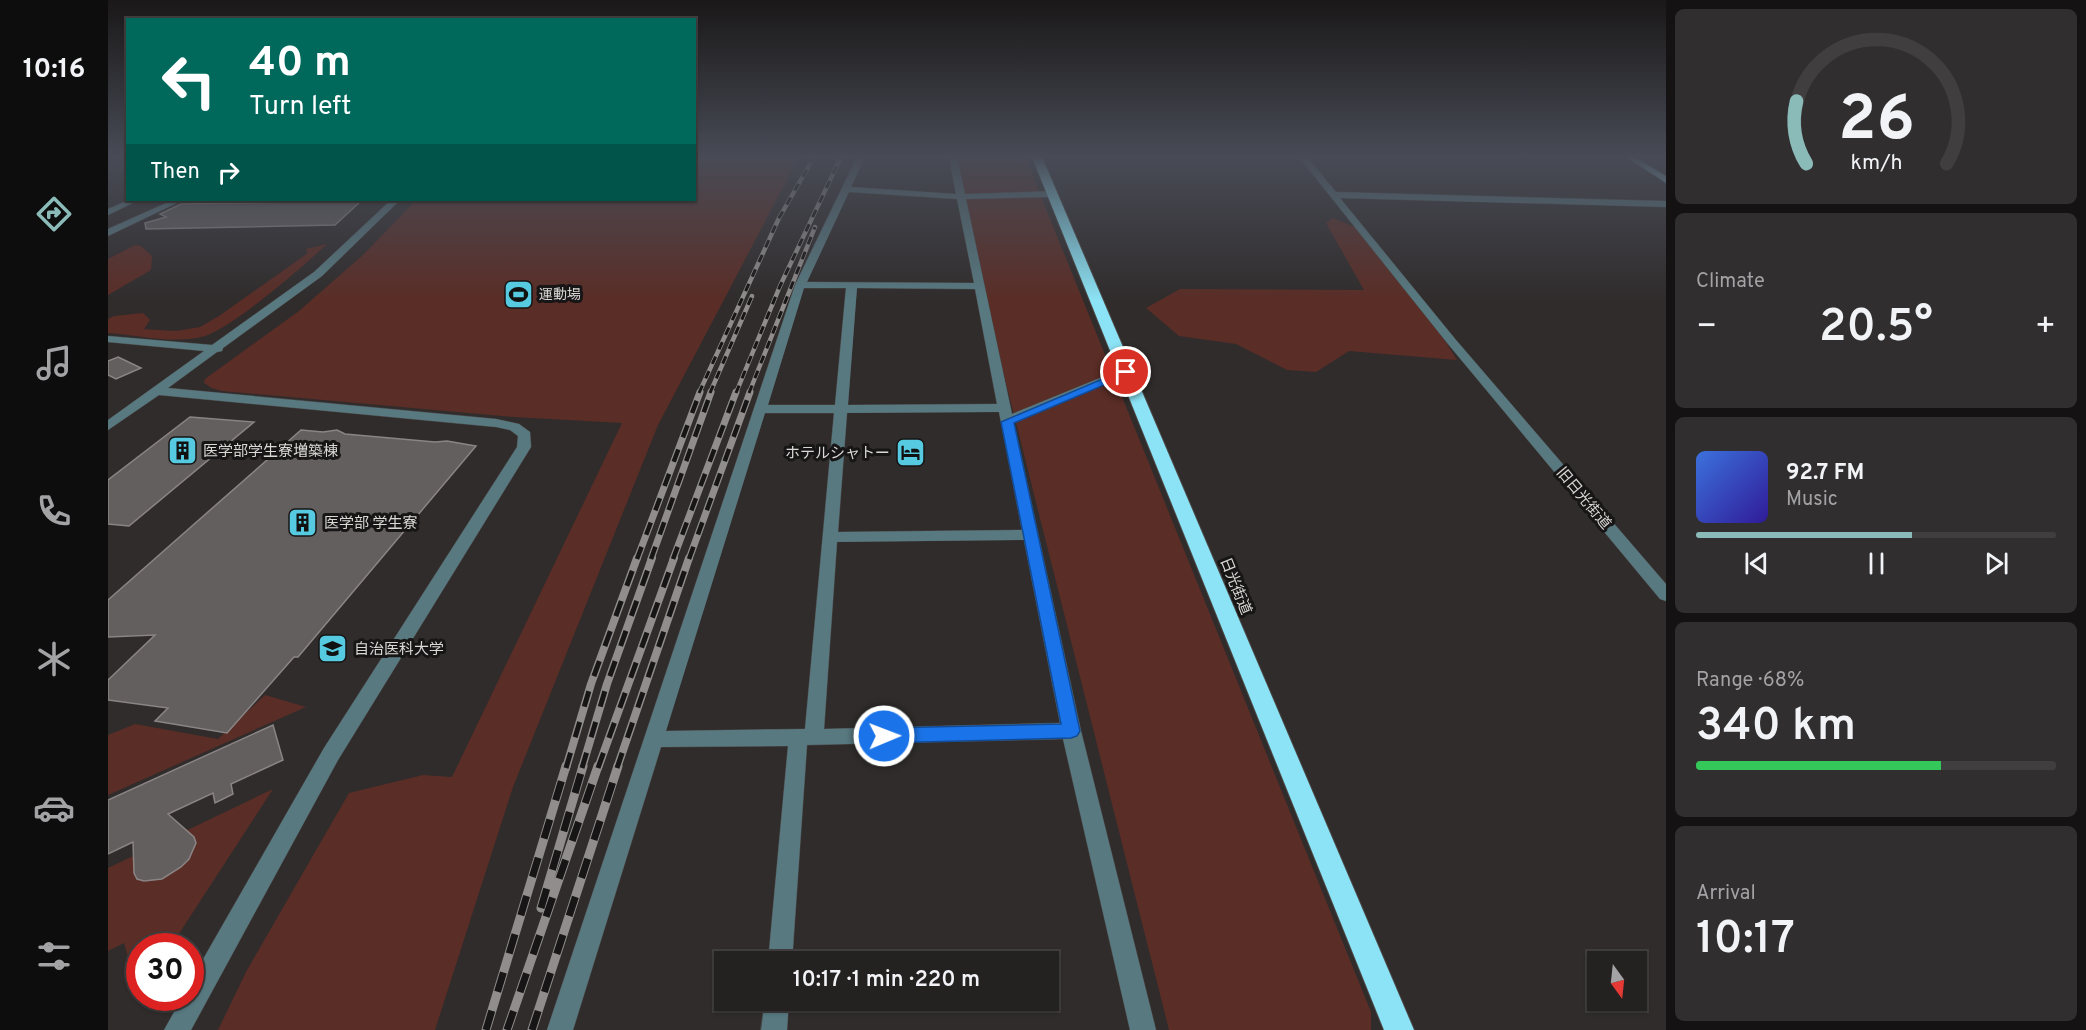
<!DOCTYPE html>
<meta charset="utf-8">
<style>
:root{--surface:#242121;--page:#302e2e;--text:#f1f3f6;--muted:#a3a3a5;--line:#413e3f;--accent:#8bbbb9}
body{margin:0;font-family:Overpass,"Noto Sans JP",sans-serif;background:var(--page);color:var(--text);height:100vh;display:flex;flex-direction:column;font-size:22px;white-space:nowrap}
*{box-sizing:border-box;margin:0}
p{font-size:20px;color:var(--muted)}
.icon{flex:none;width:33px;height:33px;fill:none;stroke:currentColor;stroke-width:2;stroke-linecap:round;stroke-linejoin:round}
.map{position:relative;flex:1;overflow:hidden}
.sheet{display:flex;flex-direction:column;gap:9px;padding:9px;background:#141212;width:420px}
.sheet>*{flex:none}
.banner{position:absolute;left:18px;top:18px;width:570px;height:183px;border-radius:0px;box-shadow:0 2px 4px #0004,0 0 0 2px var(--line);background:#00695c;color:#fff;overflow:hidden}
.needle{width:39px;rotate:165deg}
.tools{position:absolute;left:1479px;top:951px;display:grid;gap:12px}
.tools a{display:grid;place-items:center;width:60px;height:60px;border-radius:0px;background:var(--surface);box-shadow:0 2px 4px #0004,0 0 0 2px var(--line);font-size:30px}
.speed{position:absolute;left:18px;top:933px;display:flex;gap:12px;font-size:30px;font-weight:700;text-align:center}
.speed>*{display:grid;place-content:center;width:78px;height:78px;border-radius:50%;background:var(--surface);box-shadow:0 2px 4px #0004,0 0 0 2px var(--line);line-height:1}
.speed .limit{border:9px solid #d22;background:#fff;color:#111}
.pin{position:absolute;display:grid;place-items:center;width:51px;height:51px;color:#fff;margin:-26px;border:3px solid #fff;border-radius:50%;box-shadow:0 2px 6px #0007}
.me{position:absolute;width:66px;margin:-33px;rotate:89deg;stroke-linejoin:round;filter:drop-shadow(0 0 4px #0008)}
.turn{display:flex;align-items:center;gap:21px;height:126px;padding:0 24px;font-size:27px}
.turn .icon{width:78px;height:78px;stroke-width:2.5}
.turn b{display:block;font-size:42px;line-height:51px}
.then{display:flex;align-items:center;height:57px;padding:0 24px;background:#0003;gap:12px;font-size:22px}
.big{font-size:45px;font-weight:600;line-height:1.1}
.sheet .tile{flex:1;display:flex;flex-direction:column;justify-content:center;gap:9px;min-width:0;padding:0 21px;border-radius:9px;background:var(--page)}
.sheet .dial{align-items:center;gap:0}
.dial svg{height:156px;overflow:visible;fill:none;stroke:var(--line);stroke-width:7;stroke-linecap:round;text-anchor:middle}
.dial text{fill:var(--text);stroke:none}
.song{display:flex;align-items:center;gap:18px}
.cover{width:72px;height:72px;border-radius:9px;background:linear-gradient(135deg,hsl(220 70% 55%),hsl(250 70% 35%))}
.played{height:6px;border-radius:3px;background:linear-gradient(90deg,var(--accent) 60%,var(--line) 60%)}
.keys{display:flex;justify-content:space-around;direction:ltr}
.heat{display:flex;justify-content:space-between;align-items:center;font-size:33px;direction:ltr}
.charge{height:9px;border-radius:4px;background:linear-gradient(90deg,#34c759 68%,var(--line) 0)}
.trip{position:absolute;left:606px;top:951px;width:345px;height:60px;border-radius:0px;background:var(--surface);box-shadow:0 2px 4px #0004,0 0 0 2px var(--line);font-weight:600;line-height:60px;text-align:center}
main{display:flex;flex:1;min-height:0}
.dock{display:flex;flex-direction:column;width:108px;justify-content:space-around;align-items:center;background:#0e0d0d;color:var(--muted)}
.dock .icon{width:42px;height:42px}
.dock .active{color:var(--accent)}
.dock b{font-size:27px;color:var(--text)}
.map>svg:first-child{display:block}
</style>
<main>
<nav class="dock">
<b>10:16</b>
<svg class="icon active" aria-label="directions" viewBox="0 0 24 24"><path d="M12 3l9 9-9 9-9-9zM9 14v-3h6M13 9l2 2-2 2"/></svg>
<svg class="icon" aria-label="music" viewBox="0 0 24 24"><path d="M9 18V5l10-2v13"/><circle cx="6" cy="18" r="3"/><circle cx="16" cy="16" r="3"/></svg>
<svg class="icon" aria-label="phone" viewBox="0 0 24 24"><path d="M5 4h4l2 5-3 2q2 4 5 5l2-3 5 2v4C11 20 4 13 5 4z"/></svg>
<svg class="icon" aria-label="climate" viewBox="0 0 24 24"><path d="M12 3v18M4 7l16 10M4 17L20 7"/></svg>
<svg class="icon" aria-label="car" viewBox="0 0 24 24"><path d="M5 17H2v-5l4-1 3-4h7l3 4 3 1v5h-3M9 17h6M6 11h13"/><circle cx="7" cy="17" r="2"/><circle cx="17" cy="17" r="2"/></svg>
<svg class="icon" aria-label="filters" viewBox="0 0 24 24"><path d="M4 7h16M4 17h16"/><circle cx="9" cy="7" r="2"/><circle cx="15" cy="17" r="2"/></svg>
</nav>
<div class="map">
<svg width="1558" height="1030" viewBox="0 0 1558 1030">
<rect width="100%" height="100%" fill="#302c2c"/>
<path fill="#5a2d26" d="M 587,157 L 691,157 L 550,425 L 405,787 L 327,1030 L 110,1030 L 138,972 L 241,793 L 315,775 L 344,777 L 514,423 L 406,417 L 114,391 L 104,388 L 96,383 L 97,379 L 191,311 L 256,254 L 308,200 L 586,200 Z
M 841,157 L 917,157 L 1263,1012 L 1263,1030 L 1061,1030 Z
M 1225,218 L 1247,227 L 1329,328 L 1349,360 L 1241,351 L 1208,372 L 1179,370 L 1128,344 L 1071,336 L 1038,308 L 1072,289 L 1256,290 L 1218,223 Z
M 219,244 C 196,266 121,331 93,337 C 64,344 29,335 0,333 L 0,319 L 6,316 L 35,313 L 42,320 L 36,329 L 68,331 L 92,327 L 111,316 L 200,253 L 198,249 Z
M 27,245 L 33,246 L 44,256 L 43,270 L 0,295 L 0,259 Z
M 157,695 L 198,707 L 0,795 L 0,735 L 27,724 L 110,739 Z
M 165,789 L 63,946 L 32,946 L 31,994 L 16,943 L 0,951 L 0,868 Z"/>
<path fill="#635f5e" stroke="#8a8584" stroke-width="1.5" d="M 253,201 L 227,225 L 38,229 L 37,223 L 58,217 L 52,214 L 73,204 Z
M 10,357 L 33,368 L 8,379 L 0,375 L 0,361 Z
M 82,417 L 146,422 L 21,526 L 0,524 L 0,480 Z
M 193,430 L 215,432 L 229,430 L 237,434 L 327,442 L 339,441 L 368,446 L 190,657 L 186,657 L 119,733 L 47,721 L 60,708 L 0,700 L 0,680 L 47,635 L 0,637 L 0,600 Z
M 165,725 L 175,760 L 123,784 L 125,794 L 107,803 L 105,793 L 60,814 L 86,837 L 88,843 L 81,859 L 73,867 L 54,879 L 36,881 L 29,879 L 26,873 L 25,842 L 0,854 L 0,800 Z"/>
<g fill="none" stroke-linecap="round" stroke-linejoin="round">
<defs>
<path id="minor" d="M 749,157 L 757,157 L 743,187 L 848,194 L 841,157 L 849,157 L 857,194 L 945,191 L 949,194 L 945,197 L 858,199 L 904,414 L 1014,369 L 1018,368 L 1024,372 L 906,423 L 973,731 L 1048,1030 L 1022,1030 L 955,739 L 699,745 L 684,962 L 660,962 L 680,746 L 553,747 L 465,1030 L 439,1030 L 687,285 ZM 741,192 L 849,199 L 866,283 L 699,282 ZM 696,288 L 738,288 L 727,405 L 660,405 ZM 749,288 L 867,289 L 889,404 L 740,405 ZM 891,412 L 914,530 L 730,532 L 739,413 ZM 657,413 L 726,413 L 697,729 L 558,731 ZM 916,540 L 952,723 L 716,729 L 729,542 Z
M 1191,157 L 1199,157 L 1228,192 L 1558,201 L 1558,207 L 1232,198 L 1348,340 L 1558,584 L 1558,601 L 1552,599 L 1340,344 Z
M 21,200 L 31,200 L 0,215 L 0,209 Z
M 65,200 L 75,200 L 0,236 L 0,229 Z
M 283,200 L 292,200 L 214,276 L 115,348 L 114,351 L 109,352 L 60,388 L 388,419 L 411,424 L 422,432 L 423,447 L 230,760 L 83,1030 L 56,1030 L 74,998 L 82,998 L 82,982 L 216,748 L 409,447 L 410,436 L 402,430 L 388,427 L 51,395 L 0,430 L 0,420 L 96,351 L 0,342 L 0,336 L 104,345 L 206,272 Z
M 657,1000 L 681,1000 L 679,1030 L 653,1030 Z"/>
<path id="major" d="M 1518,157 L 1527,157 L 1558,176 L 1558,183 Z"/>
<path id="highway" d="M 924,157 L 934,157 L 1306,1030 L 1276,1030 Z"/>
</defs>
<use href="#minor" stroke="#4b4847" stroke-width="1"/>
<use href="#major" stroke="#4b4847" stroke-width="1"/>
<use href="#highway" stroke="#4b4847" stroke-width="2"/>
<use href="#minor" fill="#587980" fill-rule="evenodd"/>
<use href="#major" fill="#7ec5d3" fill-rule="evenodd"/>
<use href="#highway" fill="#8ce3f5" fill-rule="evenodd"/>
<defs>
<path id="rail-far3" d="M 591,393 L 671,218 L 706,157
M 602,393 L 644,296
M 628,393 L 672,286 L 733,157
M 641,393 L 707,227"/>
<path id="rail-far2" d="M 529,559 L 592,392
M 543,559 L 603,392
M 565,559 L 628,392
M 581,559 L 642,392"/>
<path id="rail-far1" d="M 458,768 L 483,684 L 529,558
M 474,768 L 499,684 L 544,558
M 490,768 L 566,558
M 509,768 L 581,558"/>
<path id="rail" d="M 433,908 L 475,766
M 378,1030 L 458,766
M 399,1030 L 490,766
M 424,1030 L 510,766"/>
</defs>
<use href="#rail-far3" stroke="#908d8c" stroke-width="4.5"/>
<use href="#rail-far2" stroke="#908d8c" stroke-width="7"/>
<use href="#rail-far1" stroke="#908d8c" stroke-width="8"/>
<use href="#rail" stroke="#908d8c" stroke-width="9"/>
<use href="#rail-far3" stroke="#171515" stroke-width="3" stroke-dasharray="8" stroke-linecap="butt"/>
<use href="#rail-far2" stroke="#171515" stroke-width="4.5" stroke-dasharray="13" stroke-linecap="butt"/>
<use href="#rail-far1" stroke="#171515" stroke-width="5" stroke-dasharray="16" stroke-linecap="butt"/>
<use href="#rail" stroke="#171515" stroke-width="7" stroke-dasharray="20" stroke-linecap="butt"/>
</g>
<linearGradient id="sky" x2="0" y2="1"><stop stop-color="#1a1818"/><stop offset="0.52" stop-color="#484b56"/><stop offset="1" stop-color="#484b56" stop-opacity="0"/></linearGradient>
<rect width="1558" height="301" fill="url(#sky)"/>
<path fill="#1a73e8" stroke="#114b97" stroke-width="1.5" d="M 1018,369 L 1022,370 L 1022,374 L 906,423 L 972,731 L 969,736 L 963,738 L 776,743 L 770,741 L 767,736 L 770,730 L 776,728 L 953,724 L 893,422 Z"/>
<defs>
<symbol id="stadium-square" viewBox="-11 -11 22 22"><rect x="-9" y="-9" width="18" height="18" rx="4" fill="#55cae0" stroke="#171515"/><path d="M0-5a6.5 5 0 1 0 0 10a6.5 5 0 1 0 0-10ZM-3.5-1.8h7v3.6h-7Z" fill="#111"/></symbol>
<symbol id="building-square" viewBox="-11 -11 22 22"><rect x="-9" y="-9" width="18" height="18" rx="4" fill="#55cae0" stroke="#171515"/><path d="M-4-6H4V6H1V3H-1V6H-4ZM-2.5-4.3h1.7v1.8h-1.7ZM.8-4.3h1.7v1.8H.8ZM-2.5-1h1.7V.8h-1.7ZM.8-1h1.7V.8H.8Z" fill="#111"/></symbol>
<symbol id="hotel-square" viewBox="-11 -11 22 22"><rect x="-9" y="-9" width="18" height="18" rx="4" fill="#55cae0" stroke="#171515"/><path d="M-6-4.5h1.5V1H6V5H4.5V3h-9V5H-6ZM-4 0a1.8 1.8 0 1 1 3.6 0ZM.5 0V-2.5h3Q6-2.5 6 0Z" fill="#111"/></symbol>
<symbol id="university-square" viewBox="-11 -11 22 22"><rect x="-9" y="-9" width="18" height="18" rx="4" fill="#55cae0" stroke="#171515"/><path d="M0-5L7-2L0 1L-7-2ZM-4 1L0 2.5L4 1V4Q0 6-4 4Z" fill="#111"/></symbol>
</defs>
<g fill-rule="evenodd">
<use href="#stadium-square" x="394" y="278" width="33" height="33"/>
<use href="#building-square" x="58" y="434" width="33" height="33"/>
<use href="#hotel-square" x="786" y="436" width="33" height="33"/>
<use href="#building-square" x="178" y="506" width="33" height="33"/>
<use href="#university-square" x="208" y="632" width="33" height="33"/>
</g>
<g text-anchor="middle" stroke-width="6" stroke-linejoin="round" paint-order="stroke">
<g font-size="14" fill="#dad8d7" stroke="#171515" text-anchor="start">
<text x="431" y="299">運動場</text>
</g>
<g font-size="15" fill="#dad8d7" stroke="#171515" text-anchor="start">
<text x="95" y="456">医学部学生寮増築棟</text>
<text x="782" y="458" text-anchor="end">ホテルシャトー</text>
<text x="216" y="528">医学部 学生寮</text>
<text x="246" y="654">自治医科大学</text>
</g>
<g font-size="15" fill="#dad8d7" stroke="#171515">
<text transform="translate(1476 498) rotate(50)" y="5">旧日光街道</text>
<text transform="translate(1128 586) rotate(68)" y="5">日光街道</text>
</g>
</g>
</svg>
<div class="tools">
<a><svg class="needle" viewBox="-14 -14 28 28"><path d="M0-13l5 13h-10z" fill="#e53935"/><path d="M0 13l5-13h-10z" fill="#a3a3a5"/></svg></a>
</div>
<div class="speed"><div class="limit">30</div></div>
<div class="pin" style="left:1018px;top:372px;background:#d93025"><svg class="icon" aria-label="arrive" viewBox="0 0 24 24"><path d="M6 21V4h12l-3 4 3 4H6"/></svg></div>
<svg class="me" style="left:776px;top:736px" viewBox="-20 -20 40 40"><circle r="17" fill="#1a73e8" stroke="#fff" stroke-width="3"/><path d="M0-11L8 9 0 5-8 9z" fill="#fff"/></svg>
<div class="trip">10:17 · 1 min · 220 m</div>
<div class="banner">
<div class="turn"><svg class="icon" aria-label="left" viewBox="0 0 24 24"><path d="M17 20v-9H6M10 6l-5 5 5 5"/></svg><div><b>40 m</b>Turn left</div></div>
<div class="then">Then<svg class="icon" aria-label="right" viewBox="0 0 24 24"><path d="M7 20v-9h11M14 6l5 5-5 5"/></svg></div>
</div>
</div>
<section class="sheet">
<div class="tile dial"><svg viewBox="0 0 100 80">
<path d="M14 69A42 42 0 1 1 86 69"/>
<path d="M14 69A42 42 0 0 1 9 37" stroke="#8bbbb9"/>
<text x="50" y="56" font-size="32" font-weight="700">26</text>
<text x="50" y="72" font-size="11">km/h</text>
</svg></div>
<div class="tile"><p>Climate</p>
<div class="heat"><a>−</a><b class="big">20.5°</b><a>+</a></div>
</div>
<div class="tile">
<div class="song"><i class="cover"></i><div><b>92.7 FM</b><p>Music</p></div></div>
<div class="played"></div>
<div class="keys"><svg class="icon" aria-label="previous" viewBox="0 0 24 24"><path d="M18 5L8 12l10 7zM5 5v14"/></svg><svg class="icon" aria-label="pause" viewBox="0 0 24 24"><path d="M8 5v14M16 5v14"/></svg><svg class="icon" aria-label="next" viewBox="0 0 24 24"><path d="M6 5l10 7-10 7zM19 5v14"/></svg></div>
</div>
<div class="tile"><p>Range · 68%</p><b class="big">340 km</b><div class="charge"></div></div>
<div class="tile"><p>Arrival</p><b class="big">10:17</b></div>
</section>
</main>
